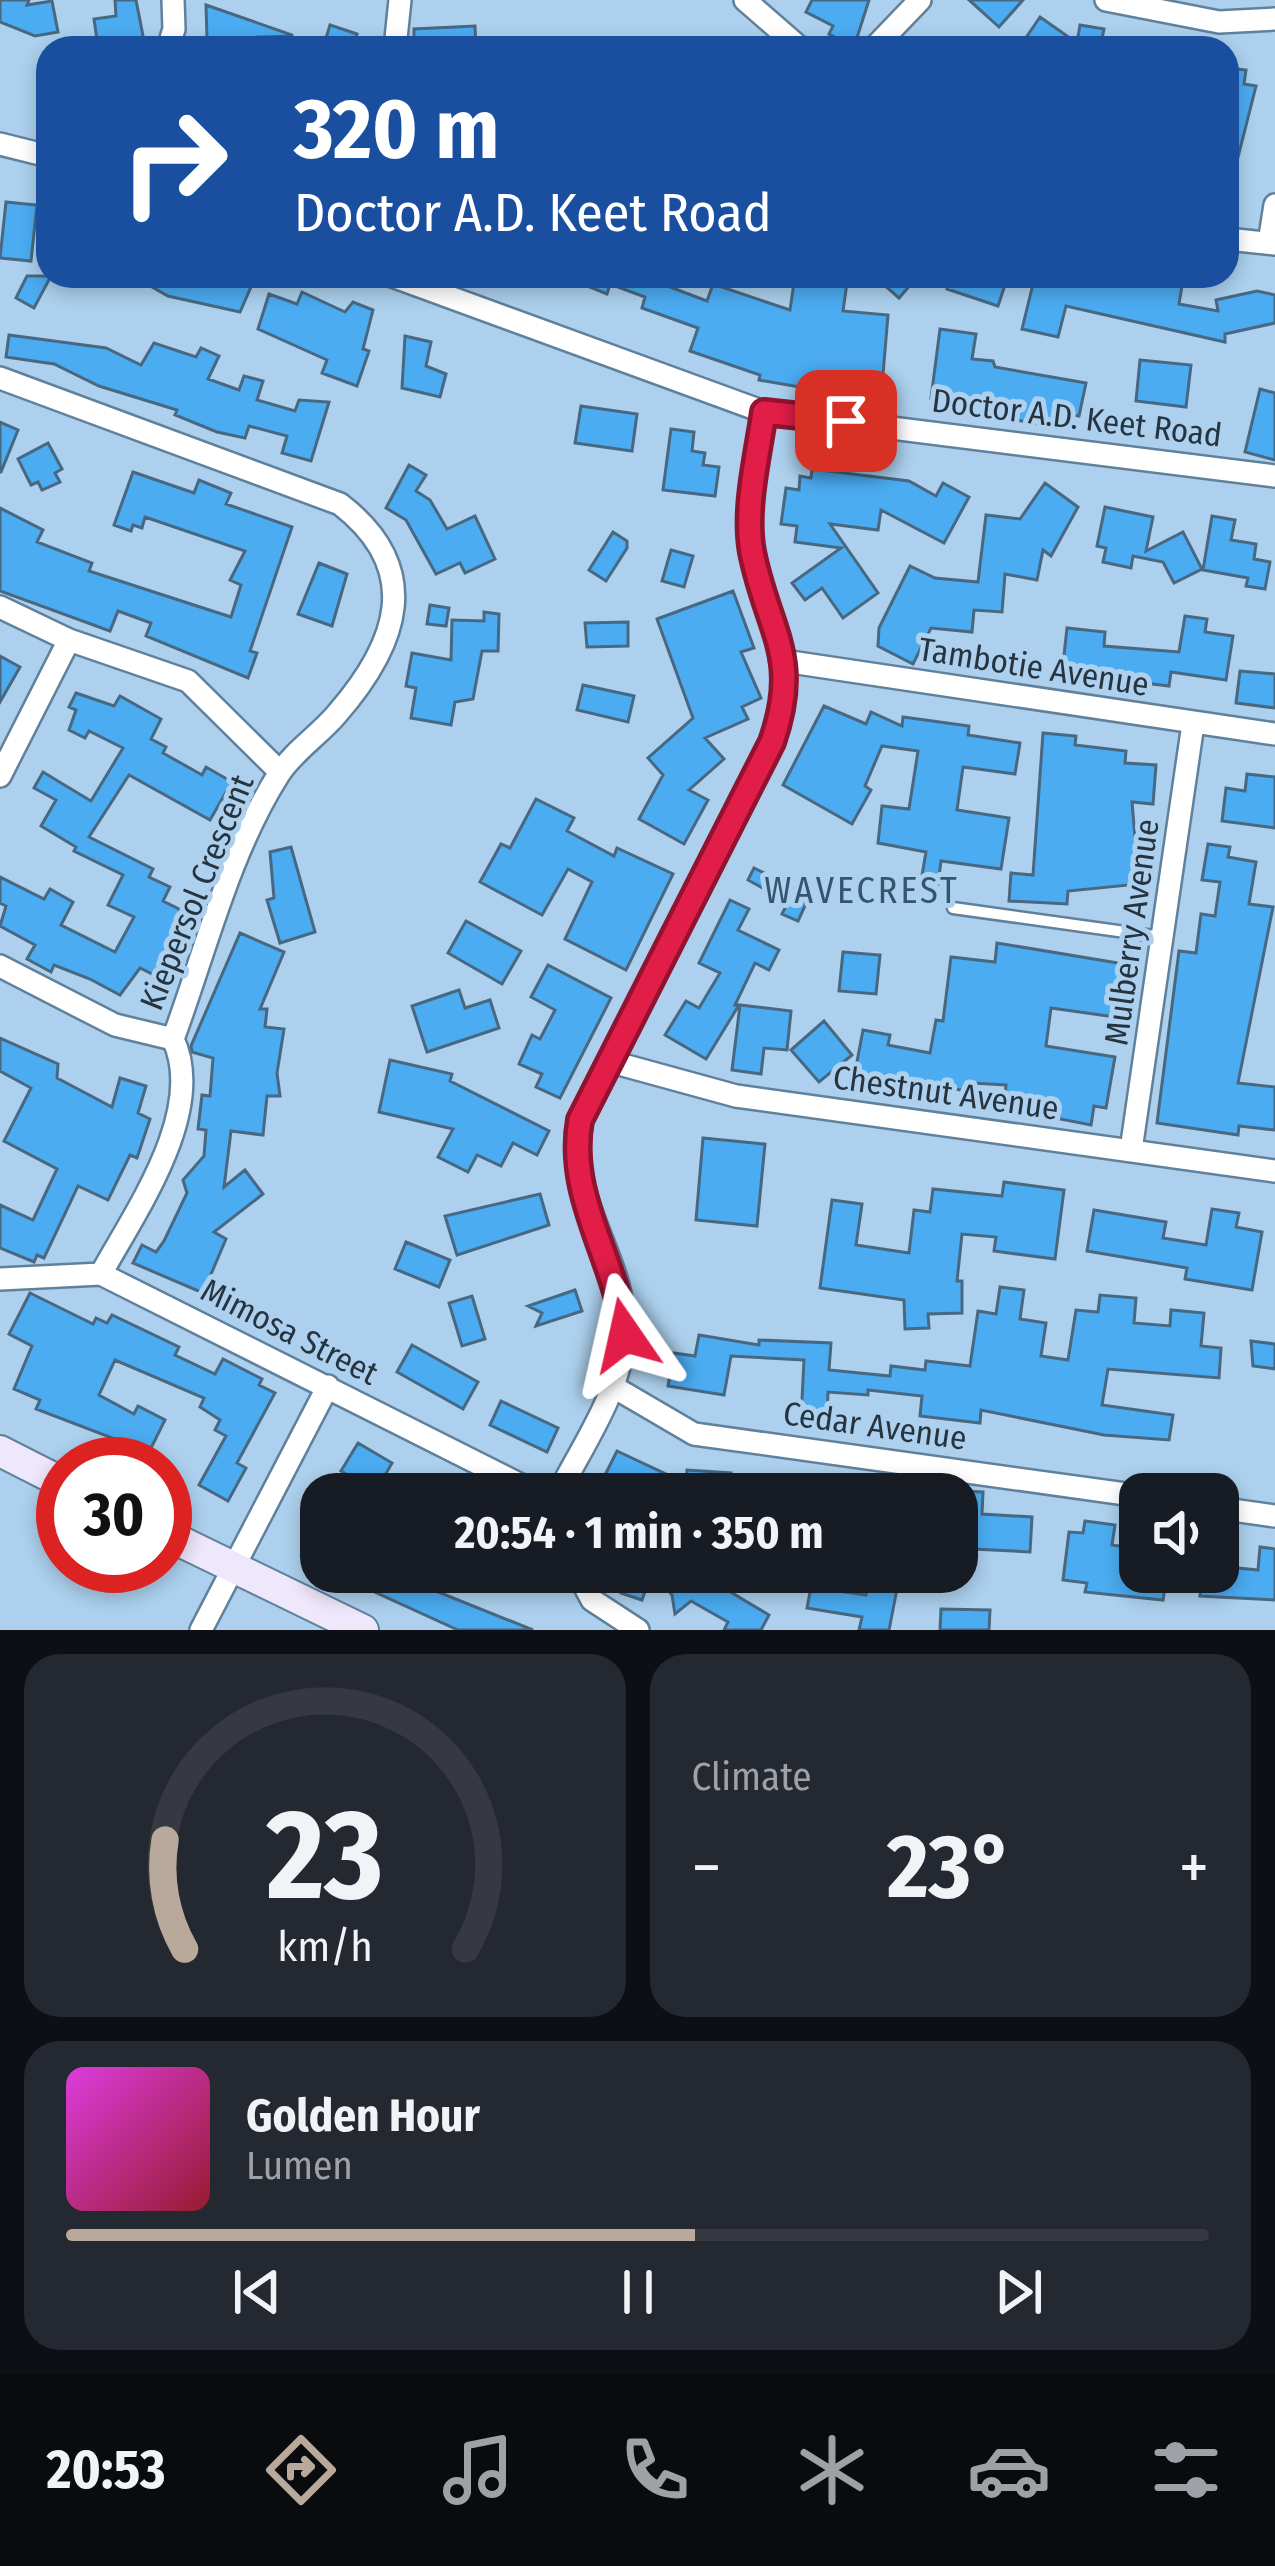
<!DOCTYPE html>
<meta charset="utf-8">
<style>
:root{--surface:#171b24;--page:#242831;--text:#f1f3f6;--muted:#9ea1a6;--line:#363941;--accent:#b9a99b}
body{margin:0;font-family:"Fira Sans Condensed",sans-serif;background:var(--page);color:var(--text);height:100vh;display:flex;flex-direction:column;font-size:45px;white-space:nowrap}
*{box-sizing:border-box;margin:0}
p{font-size:39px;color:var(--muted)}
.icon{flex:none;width:66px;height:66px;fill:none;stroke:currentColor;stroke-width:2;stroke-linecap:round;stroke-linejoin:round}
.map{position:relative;height:1630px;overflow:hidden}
.panel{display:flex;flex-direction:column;gap:24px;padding:24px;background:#0d0f14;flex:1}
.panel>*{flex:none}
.hud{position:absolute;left:36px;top:36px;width:1203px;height:252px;border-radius:36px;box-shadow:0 6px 18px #0003;background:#1a4fa0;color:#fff;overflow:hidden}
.buttons{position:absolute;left:1119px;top:1473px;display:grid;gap:24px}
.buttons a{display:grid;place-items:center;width:120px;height:120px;border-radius:24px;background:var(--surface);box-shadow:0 6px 18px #0003;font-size:60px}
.speed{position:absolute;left:36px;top:1437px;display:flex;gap:24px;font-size:60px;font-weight:700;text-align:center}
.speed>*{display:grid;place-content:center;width:156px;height:156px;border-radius:50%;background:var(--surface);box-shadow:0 6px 18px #0003;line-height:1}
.speed .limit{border:18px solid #d22;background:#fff;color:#111}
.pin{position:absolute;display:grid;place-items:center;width:102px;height:102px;color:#fff;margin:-51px;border-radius:24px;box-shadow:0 6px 18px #0006}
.me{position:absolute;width:132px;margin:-66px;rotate:349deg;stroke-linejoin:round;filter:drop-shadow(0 0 9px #0008)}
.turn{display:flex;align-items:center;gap:42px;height:252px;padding:0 60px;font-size:54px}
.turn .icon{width:156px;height:156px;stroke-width:2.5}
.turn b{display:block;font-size:84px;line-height:102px}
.big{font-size:90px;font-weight:700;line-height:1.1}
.panel .card{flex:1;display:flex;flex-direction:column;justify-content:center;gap:18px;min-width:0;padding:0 42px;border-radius:36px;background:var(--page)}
.panel .dial{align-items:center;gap:0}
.dial svg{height:312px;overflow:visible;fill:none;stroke:var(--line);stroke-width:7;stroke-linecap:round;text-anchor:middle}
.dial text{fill:var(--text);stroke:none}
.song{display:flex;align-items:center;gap:36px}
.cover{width:144px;height:144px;border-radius:18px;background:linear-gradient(135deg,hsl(300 70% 55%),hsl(350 70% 35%))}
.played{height:12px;border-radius:6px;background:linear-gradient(90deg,var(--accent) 55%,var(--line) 55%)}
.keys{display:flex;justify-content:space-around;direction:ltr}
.heat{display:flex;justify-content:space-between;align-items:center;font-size:66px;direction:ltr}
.panel .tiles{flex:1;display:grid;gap:24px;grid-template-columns:1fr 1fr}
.card:last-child{grid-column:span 2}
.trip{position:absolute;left:300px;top:1473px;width:678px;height:120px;border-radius:36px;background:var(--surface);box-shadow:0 6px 18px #0003;font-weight:700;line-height:120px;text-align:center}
.dock{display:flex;height:192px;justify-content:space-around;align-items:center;background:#090b0e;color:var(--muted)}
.dock .icon{width:84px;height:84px}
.dock .on{color:var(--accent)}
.dock b{font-size:54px;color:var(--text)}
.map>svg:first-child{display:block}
</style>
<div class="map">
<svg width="1275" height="1630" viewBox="0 0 1275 1630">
<rect width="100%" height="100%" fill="#acd0ed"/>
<path fill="#4bacf2" stroke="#486882" stroke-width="3" d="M 0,0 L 29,0 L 27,5 L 52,1 L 58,32 L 35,36 L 0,22 Z
M 115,0 L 136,0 L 144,41 L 98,47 L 94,19 L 116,16 Z
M 812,0 L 869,0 L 854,47 L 829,34 L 833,26 L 806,12 Z
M 969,0 L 1023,0 L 999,27 Z
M 206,5 L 292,35 L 292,36 L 207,39 Z
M 1040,17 L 1077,43 L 1080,25 L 1104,29 L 1100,48 L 1019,48 Z
M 330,25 L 357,34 L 352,48 L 323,48 Z
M 475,26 L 476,48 L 414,48 L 414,29 Z
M 1229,68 L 1246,70 L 1244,84 L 1256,86 L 1236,165 L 1227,165 Z
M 6,202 L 37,205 L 31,261 L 0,258 Z
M 27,276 L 51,276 L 34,308 L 16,298 Z
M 133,276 L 243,276 L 254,280 L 240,312 L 168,296 Z
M 563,276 L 641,276 L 707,301 L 713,284 L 790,310 L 795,276 L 848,276 L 843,311 L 888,315 L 882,386 L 871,385 L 869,399 L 759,380 L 760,375 L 690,351 L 698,328 L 642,308 L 645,297 L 610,284 L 607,294 Z
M 874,276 L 918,276 L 899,298 Z
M 952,276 L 1008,276 L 998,306 L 947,289 Z
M 1035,276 L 1183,280 L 1179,304 L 1218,311 L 1216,300 L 1257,291 L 1275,295 L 1275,323 L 1225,334 L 1225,342 L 1066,306 L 1058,337 L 1022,329 Z
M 302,292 L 345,312 L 353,302 L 373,310 L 363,349 L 369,351 L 357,386 L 322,373 L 327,360 L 258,329 L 269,294 L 297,304 Z
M 940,329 L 976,334 L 972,359 L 993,361 L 995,367 L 1086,383 L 1079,416 L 1067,414 L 1064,429 L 1011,419 L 1014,402 L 931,398 Z
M 9,335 L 106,348 L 141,365 L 154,343 L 196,357 L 201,348 L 219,356 L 208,379 L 239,390 L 244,376 L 263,381 L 257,400 L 295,411 L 299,400 L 329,402 L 311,461 L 282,453 L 287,436 L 249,426 L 245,438 L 217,432 L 175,415 L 177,410 L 99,386 L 54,364 L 6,357 Z
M 405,336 L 431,342 L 426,366 L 446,374 L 440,397 L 402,388 Z
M 1140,360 L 1191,365 L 1186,407 L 1136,401 Z
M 1260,389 L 1275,393 L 1275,460 L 1245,452 Z
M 581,406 L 637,414 L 632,451 L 575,443 Z
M 0,422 L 18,430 L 1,472 L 0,472 Z
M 671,429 L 694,432 L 692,451 L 705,453 L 703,465 L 719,467 L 715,496 L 663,490 Z
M 48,443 L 62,469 L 55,473 L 60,482 L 42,490 L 38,482 L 31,485 L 18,459 Z
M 409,465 L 426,475 L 416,491 L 430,500 L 447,529 L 475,516 L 495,559 L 465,573 L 460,563 L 436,574 L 406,520 L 386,508 Z
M 812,469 L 909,481 L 936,496 L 943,483 L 969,497 L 944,543 L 881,510 L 878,530 L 830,524 L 878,593 L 843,618 L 822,588 L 805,600 L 792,583 L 841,548 L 795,542 L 797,526 L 781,524 L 786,488 L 799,490 L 800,476 L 811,478 Z
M 133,472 L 194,493 L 199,480 L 231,493 L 226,504 L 292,527 L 250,651 L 257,653 L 248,678 L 146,636 L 151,623 L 118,611 L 110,631 L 0,591 L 0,508 L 43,530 L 37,542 L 92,563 L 89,571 L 231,617 L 241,585 L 230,580 L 245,551 L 145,517 L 142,528 L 133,525 L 131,531 L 114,525 Z
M 1045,483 L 1078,507 L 1051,556 L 1043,550 L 1037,580 L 1005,574 L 1002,612 L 974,610 L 972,632 L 931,628 L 913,664 L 878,646 L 879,628 L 910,566 L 935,578 L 978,582 L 986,515 L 1020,519 Z
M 1105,507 L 1153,517 L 1146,551 L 1183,532 L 1202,569 L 1174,583 L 1163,562 L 1133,556 L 1131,568 L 1103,562 L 1106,548 L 1097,546 Z
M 1212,516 L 1235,520 L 1231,540 L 1256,544 L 1254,559 L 1270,562 L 1265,589 L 1246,586 L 1248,578 L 1203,570 Z
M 613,532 L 627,541 L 627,548 L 606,581 L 589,570 Z
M 671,550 L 693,556 L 684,587 L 662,581 Z
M 319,563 L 347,574 L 332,626 L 298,614 Z
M 733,591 L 754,648 L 741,652 L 761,698 L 742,707 L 748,719 L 705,738 L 724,759 L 689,790 L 708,800 L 684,844 L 639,819 L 663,775 L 648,758 L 693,718 L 657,619 Z
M 430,605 L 449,608 L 446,626 L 427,624 Z
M 484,612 L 499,614 L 498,651 L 482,651 L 473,699 L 455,702 L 451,725 L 411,718 L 416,688 L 406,686 L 412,653 L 451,660 L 452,620 L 484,621 Z
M 1185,616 L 1207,619 L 1205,632 L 1233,636 L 1226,680 L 1171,672 L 1169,686 L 1062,673 L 1067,628 L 1105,632 L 1104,646 L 1179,652 Z
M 628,622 L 628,646 L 587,647 L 585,623 Z
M 0,656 L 20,667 L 0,702 Z
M 1240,671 L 1275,674 L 1275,708 L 1236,703 Z
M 583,685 L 634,696 L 628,722 L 577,710 Z
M 76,693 L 114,706 L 120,696 L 161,719 L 151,739 L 166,747 L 163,753 L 202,775 L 206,767 L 232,782 L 210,820 L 129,775 L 89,837 L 153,869 L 149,877 L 170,887 L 163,901 L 187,913 L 154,975 L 140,968 L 120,995 L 90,979 L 54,965 L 51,972 L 27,959 L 35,945 L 0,926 L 6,906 L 0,903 L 0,877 L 44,899 L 50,889 L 73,902 L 61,925 L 115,952 L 134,917 L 108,905 L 123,875 L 74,851 L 76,847 L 41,826 L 56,800 L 34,788 L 43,772 L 91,801 L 123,748 L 89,731 L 85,738 L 69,730 L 76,710 L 69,707 Z
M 824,706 L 866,724 L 871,712 L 902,726 L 903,717 L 969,726 L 968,735 L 1020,743 L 1015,774 L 963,767 L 957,810 L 1009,818 L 1001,869 L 941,861 L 938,884 L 921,881 L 926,852 L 878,843 L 882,806 L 909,809 L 918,751 L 882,746 L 865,786 L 871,790 L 852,824 L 783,785 Z
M 1043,733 L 1076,736 L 1075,745 L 1126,751 L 1125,763 L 1156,765 L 1153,804 L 1132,802 L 1139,884 L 1068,891 L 1067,904 L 1009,901 L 1011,873 L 1033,875 Z
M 1247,774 L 1275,777 L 1275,828 L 1222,821 L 1226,788 L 1245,791 Z
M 536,799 L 574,818 L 567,831 L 614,856 L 617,848 L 673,874 L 626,970 L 565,939 L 592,882 L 568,869 L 542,915 L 480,882 L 501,844 L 510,848 Z
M 1208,844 L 1230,847 L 1228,857 L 1256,862 L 1249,904 L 1273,907 L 1238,1083 L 1275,1087 L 1275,1130 L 1239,1126 L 1238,1135 L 1157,1123 L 1179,951 L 1196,953 L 1201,914 L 1215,916 L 1220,882 L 1202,880 Z
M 291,847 L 315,932 L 280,943 L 267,900 L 274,898 L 270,852 Z
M 754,868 L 810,895 L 798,921 L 782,914 L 788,902 L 748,880 Z
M 730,900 L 749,909 L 738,930 L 779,950 L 769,970 L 755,963 L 735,1005 L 739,1005 L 706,1059 L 665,1035 L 686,1001 L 699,1008 L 720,973 L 699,963 Z
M 466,921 L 521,951 L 502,984 L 448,953 Z
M 240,933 L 284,952 L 260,1009 L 267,1009 L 265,1027 L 284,1029 L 277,1073 L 280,1096 L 267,1096 L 263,1135 L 231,1131 L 224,1187 L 245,1170 L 263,1194 L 214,1232 L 226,1239 L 203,1293 L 133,1263 L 142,1245 L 156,1252 L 164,1241 L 187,1193 L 183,1180 L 204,1156 L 206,1130 L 198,1129 L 202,1095 L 210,1096 L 213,1058 L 192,1052 L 191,1046 Z
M 997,943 L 1130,965 L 1122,1018 L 1051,1008 L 1046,1046 L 1115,1057 L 1106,1108 L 1094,1106 L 1091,1125 L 1004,1108 L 1006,1085 L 972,1083 L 970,1092 L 886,1075 L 884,1089 L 853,1083 L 863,1030 L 890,1035 L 888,1045 L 930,1053 L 936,1020 L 943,1021 L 951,957 L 995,962 Z
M 843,952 L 880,955 L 876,994 L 839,991 Z
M 548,965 L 611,998 L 560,1098 L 536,1087 L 542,1074 L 519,1064 L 532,1035 L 540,1039 L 555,1010 L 531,997 Z
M 459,990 L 465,1008 L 490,1000 L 499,1028 L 427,1052 L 412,1006 Z
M 740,1005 L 791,1011 L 787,1050 L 764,1048 L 761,1074 L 732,1070 Z
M 824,1021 L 852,1055 L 819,1082 L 791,1050 Z
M 0,1038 L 58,1064 L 57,1078 L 112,1107 L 120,1078 L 146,1086 L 138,1113 L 150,1119 L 137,1158 L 130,1155 L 108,1200 L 78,1186 L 44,1258 L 37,1255 L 34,1262 L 0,1248 L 0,1205 L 33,1220 L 57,1169 L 4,1141 L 31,1088 L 0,1071 Z
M 390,1060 L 452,1074 L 450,1081 L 549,1131 L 537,1155 L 513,1143 L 501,1166 L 477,1155 L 468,1172 L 438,1157 L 453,1129 L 379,1112 Z
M 703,1138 L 765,1144 L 757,1226 L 696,1220 Z
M 1004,1182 L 1064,1190 L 1055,1259 L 994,1251 L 996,1237 L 962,1234 L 957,1281 L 962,1281 L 962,1313 L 928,1314 L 929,1328 L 905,1329 L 904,1300 L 820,1288 L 832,1200 L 862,1204 L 856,1245 L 909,1253 L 914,1210 L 930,1212 L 933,1189 L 1002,1196 Z
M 540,1194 L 549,1225 L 457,1255 L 445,1216 Z
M 1212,1209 L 1239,1213 L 1236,1227 L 1262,1232 L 1252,1290 L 1185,1279 L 1187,1268 L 1087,1251 L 1094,1210 L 1166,1222 L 1163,1238 L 1206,1245 Z
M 406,1242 L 450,1260 L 439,1287 L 395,1269 Z
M 1000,1287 L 1024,1290 L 1020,1319 L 1046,1323 L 1041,1356 L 1068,1360 L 1076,1310 L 1098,1312 L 1100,1295 L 1136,1298 L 1134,1323 L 1170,1326 L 1171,1310 L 1204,1313 L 1201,1346 L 1221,1348 L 1219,1378 L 1108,1369 L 1102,1405 L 1173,1415 L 1169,1440 L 1104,1435 L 981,1410 L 980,1423 L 920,1416 L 922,1396 L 868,1390 L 868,1395 L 828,1392 L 827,1420 L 801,1419 L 804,1360 L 731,1356 L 724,1395 L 668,1386 L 674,1353 L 695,1356 L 699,1335 L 759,1345 L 759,1340 L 831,1343 L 829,1370 L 890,1376 L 891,1366 L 925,1370 L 926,1361 L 970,1366 L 978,1311 L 996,1314 Z
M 575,1290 L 582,1311 L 536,1326 L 542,1313 L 528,1306 Z
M 30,1293 L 93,1324 L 96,1318 L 107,1323 L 112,1315 L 179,1347 L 175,1355 L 215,1374 L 223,1359 L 262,1379 L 259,1385 L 275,1393 L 237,1463 L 246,1468 L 228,1501 L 199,1485 L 226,1436 L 215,1430 L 220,1420 L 200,1407 L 204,1398 L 115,1360 L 99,1395 L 134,1414 L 138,1406 L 165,1420 L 149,1452 L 36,1409 L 40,1400 L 14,1389 L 32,1346 L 9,1334 Z
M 472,1296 L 485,1339 L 462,1346 L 449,1303 Z
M 1251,1341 L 1275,1344 L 1275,1369 L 1253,1366 Z
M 412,1345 L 478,1382 L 463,1409 L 397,1372 Z
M 501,1401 L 558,1428 L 547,1452 L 490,1425 Z
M 358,1443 L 392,1463 L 376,1491 L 341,1471 Z
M 617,1451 L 668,1475 L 658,1494 L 598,1489 Z
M 687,1470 L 731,1473 L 730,1494 L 685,1494 Z
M 960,1491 L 983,1492 L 982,1514 L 1032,1517 L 1030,1552 L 974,1549 L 975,1534 L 958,1533 Z
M 1085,1521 L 1115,1525 L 1112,1545 L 1140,1549 L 1140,1572 L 1218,1572 L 1218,1566 L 1258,1570 L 1260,1547 L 1275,1549 L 1275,1600 L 1200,1596 L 1201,1588 L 1166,1582 L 1163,1600 L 1085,1592 L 1087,1583 L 1063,1580 L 1069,1532 L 1083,1533 Z
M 374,1572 L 417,1572 L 421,1585 L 533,1630 L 458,1630 L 366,1588 Z
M 629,1572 L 652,1572 L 642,1600 L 621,1593 Z
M 653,1572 L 697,1572 L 769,1615 L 761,1630 L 724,1630 L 728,1622 L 691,1601 L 675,1614 L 672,1595 Z
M 869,1584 L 897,1589 L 889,1630 L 859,1630 L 862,1617 L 807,1608 L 811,1587 L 866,1595 Z
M 941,1609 L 990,1610 L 989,1630 L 940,1630 Z"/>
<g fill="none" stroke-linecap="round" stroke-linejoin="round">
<defs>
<path id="lane" d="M 953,908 L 1161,937"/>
<path id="street" d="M 745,0 L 800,48
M 1106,0 L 1219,22 L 1275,19
M 168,48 L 174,29 L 173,0
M 395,48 L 400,0
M 874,48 L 920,0
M 0,144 L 48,156
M 1227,239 L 1275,244
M 1269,243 L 1275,205
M 392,276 L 764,412 L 1275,476
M 0,378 L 340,504 C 424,569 399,643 336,715 C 319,735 293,752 279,774 C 229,852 205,953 173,1039 C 207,1111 135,1212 101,1274
M 0,607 L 69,640 L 188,681 L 280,772
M 784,661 L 1275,734
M 0,776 L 69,640
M 0,966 L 115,1025 L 173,1039
M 612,1062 L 736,1096 L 1275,1171
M 1131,1150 L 1193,724
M 0,1279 L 101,1274 L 539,1494
M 612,1386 L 694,1434 L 1140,1496
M 558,1494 C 582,1446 623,1389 624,1333 C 627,1257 566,1204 580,1121 L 772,742 C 802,656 768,632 752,552 C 744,509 758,455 764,412
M 1218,1508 L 1275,1516
M 577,1572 L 592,1600 L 638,1630
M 201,1630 L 328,1386"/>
<path id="secondary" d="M 0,1451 L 63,1483
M 165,1534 L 363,1630"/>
</defs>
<use href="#lane" stroke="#60819c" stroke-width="15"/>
<use href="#street" stroke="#60819c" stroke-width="26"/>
<use href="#secondary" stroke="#60819c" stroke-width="34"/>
<use href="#lane" stroke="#fff" stroke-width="10"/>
<use href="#street" stroke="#fff" stroke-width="21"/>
<use href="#secondary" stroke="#efe7fb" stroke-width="30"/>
</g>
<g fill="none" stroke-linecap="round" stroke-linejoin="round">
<defs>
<path id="route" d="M 625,1335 C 617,1261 566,1197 580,1120 L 772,742 C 802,656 768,632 752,552 C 744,509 758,455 764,412 L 846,421"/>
</defs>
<use href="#route" stroke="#92132f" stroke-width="30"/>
<use href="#route" stroke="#e11d48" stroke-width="21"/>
</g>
<g text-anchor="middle" stroke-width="10" stroke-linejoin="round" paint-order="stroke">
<g font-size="33" fill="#263440" stroke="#acd0ed">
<text transform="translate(1077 417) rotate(7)" y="12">Doctor A.D. Keet Road</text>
<text transform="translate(1034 666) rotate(9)" y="12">Tambotie Avenue</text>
<text transform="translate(196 892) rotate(-68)" y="12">Kiepersol Crescent</text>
<text transform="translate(1131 932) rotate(-82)" y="12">Mulberry Avenue</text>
<text transform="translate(946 1092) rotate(8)" y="12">Chestnut Avenue</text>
<text transform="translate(290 1331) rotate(27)" y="12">Mimosa Street</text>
<text transform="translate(875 1425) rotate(8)" y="12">Cedar Avenue</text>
</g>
<g font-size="36" letter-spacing="3" fill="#35546d" stroke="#acd0ed">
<text x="862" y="903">WAVECREST</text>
</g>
</g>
</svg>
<div class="buttons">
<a><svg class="icon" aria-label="sound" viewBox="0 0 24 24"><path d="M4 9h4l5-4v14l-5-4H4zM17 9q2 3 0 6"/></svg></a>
</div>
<div class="speed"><div class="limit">30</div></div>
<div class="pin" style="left:846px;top:421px;background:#d93025"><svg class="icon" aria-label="arrive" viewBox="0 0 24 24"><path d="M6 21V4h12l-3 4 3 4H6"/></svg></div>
<svg class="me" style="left:625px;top:1335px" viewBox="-20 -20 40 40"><path d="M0-17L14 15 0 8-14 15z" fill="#e11d48" stroke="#fff" stroke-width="4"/></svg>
<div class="trip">20:54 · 1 min · 350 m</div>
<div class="hud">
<div class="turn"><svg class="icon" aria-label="right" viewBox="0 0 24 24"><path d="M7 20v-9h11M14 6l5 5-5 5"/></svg><div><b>320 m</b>Doctor A.D. Keet Road</div></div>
</div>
</div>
<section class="panel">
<div class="tiles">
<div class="card dial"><svg viewBox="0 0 100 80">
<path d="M14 69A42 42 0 1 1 86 69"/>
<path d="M14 69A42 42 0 0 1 9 41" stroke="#b9a99b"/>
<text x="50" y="56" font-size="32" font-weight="700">23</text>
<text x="50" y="72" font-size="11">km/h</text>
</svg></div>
<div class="card"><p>Climate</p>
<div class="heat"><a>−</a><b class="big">23°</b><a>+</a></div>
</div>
<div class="card">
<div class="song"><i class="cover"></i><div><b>Golden Hour</b><p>Lumen</p></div></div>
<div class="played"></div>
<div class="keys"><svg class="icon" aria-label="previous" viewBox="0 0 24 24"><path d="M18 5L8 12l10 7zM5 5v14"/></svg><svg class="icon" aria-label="pause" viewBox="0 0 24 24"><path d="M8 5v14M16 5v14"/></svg><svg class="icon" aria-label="next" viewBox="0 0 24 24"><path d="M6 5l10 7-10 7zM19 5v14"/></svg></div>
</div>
</div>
</section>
<nav class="dock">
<b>20:53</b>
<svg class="icon on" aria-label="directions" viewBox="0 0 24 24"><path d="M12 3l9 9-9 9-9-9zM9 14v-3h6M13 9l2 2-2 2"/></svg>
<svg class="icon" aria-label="music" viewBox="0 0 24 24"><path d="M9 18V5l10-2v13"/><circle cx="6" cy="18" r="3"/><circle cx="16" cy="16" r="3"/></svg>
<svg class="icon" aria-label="phone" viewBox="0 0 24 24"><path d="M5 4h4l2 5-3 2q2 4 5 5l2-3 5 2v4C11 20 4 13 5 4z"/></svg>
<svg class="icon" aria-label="climate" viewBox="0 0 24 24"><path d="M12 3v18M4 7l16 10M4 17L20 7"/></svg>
<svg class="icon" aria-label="car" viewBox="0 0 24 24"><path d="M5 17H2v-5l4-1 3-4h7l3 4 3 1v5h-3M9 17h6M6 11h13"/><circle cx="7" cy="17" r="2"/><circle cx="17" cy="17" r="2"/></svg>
<svg class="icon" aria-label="filters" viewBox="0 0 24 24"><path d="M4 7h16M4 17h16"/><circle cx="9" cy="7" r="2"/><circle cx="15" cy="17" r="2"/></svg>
</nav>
